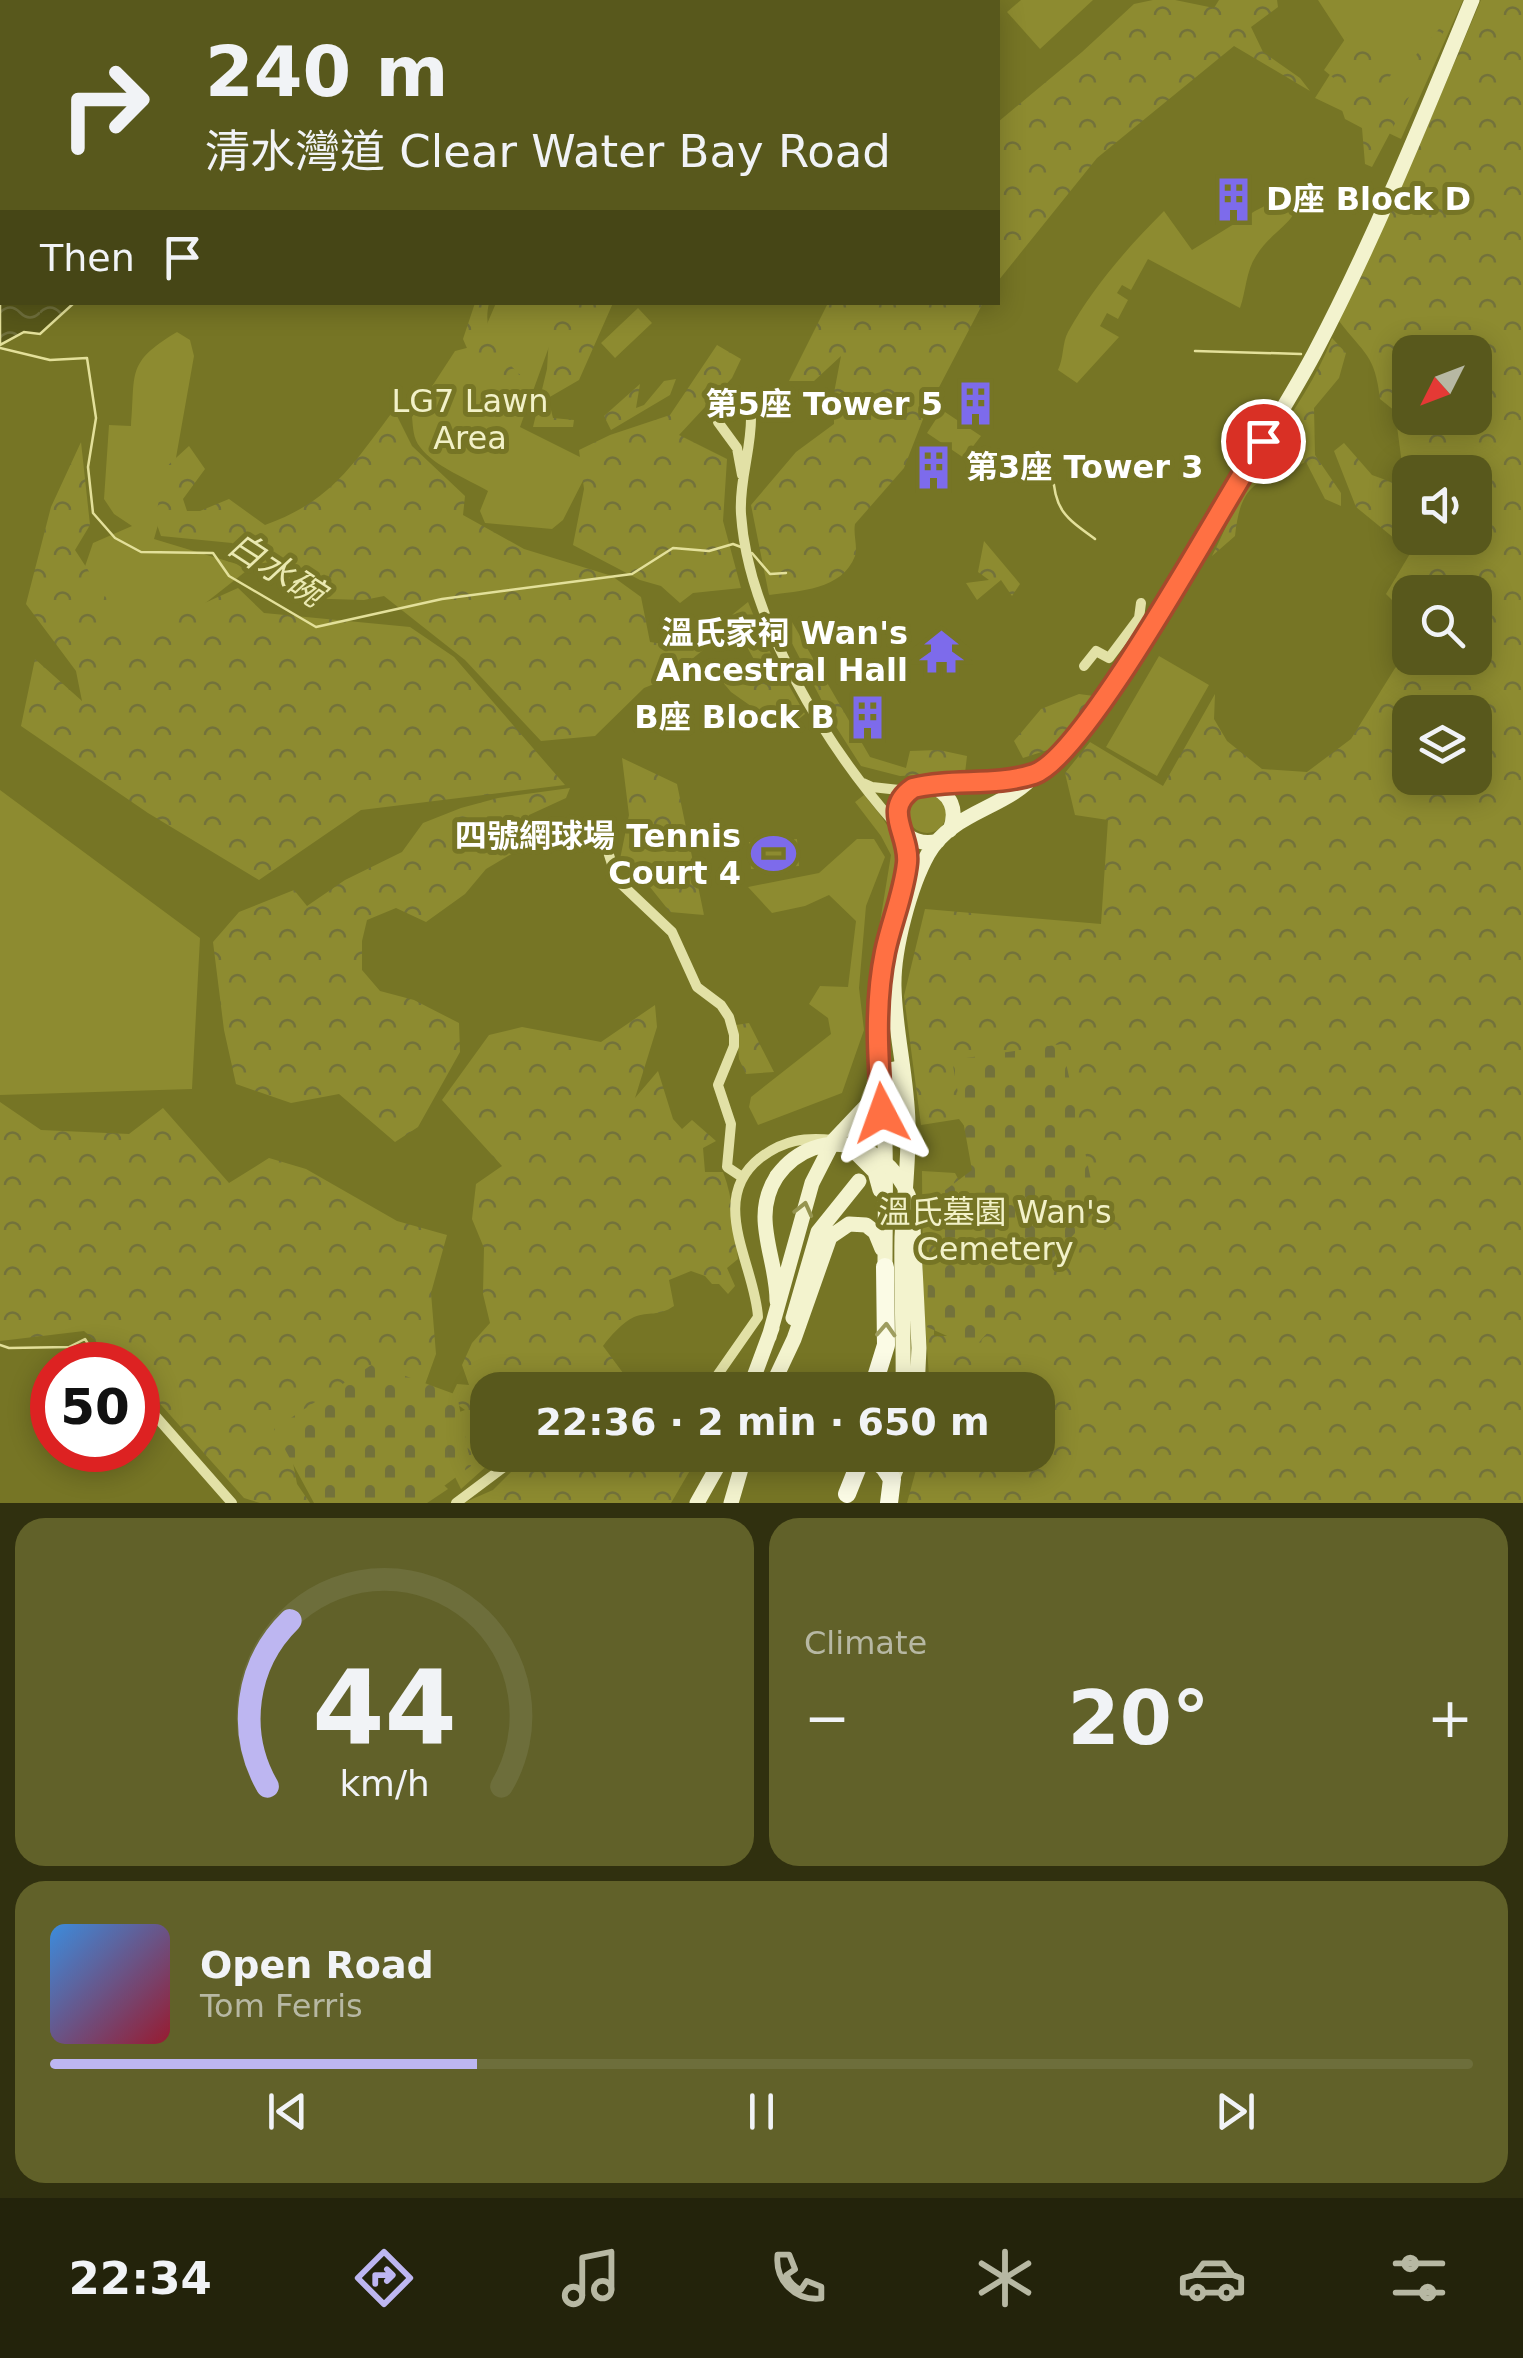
<!DOCTYPE html>
<meta charset="utf-8">
<style>
:root{--surface:#58581c;--page:#616129;--text:#f1f3f6;--muted:#b7b8a3;--line:#6d6e3b;--accent:#bdb6f1}
body{margin:0;font-family:"DejaVu Sans","Noto Sans TC",sans-serif;background:var(--page);color:var(--text);height:100vh;display:flex;flex-direction:column;font-size:38px;white-space:nowrap}
*{box-sizing:border-box;margin:0}
p{font-size:32px;color:var(--muted)}
.icon{flex:none;width:55px;height:55px;fill:none;stroke:currentColor;stroke-width:2;stroke-linecap:round;stroke-linejoin:round}
.map{position:relative;height:1503px;overflow:hidden}
.details{display:flex;flex-direction:column;gap:15px;padding:15px;background:#30300f;flex:1}
.details>*{flex:none}
.banner{position:absolute;left:0px;top:0px;width:1000px;height:305px;box-shadow:0 5px 25px #0003;background:#58581c;color:var(--text);overflow:hidden}
.needle{width:65px;rotate:228deg}
.controls{position:absolute;left:1392px;top:335px;display:grid;gap:20px}
.controls a{display:grid;place-items:center;width:100px;height:100px;border-radius:20px;background:var(--surface);box-shadow:0 5px 25px #0003;font-size:50px}
.speed{position:absolute;left:30px;top:1342px;display:flex;gap:20px;font-size:50px;font-weight:700;text-align:center}
.speed>*{display:grid;place-content:center;width:130px;height:130px;border-radius:50%;background:var(--surface);box-shadow:0 5px 25px #0003;line-height:1}
.speed .limit{border:15px solid #d22;background:#fff;color:#111}
.pin{position:absolute;display:grid;place-items:center;width:85px;height:85px;color:#fff;margin:-42px;border:5px solid #fff;border-radius:50%;box-shadow:0 2px 10px #0007}
.me{position:absolute;width:110px;margin:-55px;rotate:356deg;stroke-linejoin:round;filter:drop-shadow(0 0 8px #0008)}
.turn{display:flex;align-items:center;gap:35px;height:210px;padding:0 40px;font-size:45px}
.turn .icon{width:130px;height:130px;stroke-width:2.5}
.turn b{display:block;font-size:70px;line-height:85px}
.then{display:flex;align-items:center;height:95px;padding:0 40px;background:#0003;gap:20px;font-size:38px}
.big{font-size:75px;font-weight:700;line-height:1.1}
.details .card{flex:1;display:flex;flex-direction:column;justify-content:center;gap:15px;min-width:0;padding:0 35px;border-radius:30px;background:var(--page)}
.details .dial{align-items:center;gap:0}
.dial svg{height:260px;overflow:visible;fill:none;stroke:var(--line);stroke-width:7;stroke-linecap:round;text-anchor:middle}
.dial text{fill:var(--text);stroke:none}
.song{display:flex;align-items:center;gap:30px}
.cover{width:120px;height:120px;border-radius:15px;background:linear-gradient(135deg,hsl(210 70% 55%),hsl(350 70% 35%))}
.played{height:10px;border-radius:5px;background:linear-gradient(90deg,var(--accent) 30%,var(--line) 30%)}
.keys{display:flex;justify-content:space-around;direction:ltr}
.heat{display:flex;justify-content:space-between;align-items:center;font-size:55px;direction:ltr}
.details .tiles{flex:1;display:grid;gap:15px;grid-template-columns:1fr 1fr}
.card:last-child{grid-column:span 2}
.trip{position:absolute;left:470px;top:1372px;width:585px;height:100px;border-radius:30px;background:var(--surface);box-shadow:0 5px 25px #0003;font-weight:700;line-height:100px;text-align:center}
.dock{display:flex;height:160px;justify-content:space-around;align-items:center;background:#23230b;color:var(--muted)}
.dock .icon{width:70px;height:70px}
.dock .on{color:var(--accent)}
.dock b{font-size:45px;color:var(--text)}
.map>svg:first-child{display:block}
</style>
<div class="map">
<svg width="1523" height="1503" viewBox="0 0 1523 1503">
<defs>
<pattern id="forest-crowns" width="20" height="18" patternUnits="userSpaceOnUse" patternTransform="scale(2.5)"><rect width="20" height="18" fill="#8d8b30"/><path d="M2 6a3 3 0 1 1 6 0M12 15a3 3 0 1 1 6 0" fill="none" stroke="#73723b"/></pattern>
<pattern id="cemetery-stones" width="16" height="16" patternUnits="userSpaceOnUse" patternTransform="scale(2.5)"><rect width="16" height="16" fill="#8d8b30"/><path d="M2 7V4a2 2 0 0 1 4 0v3zM10 15v-3a2 2 0 0 1 4 0v3z" fill="#73723b"/></pattern>
<pattern id="water-waves" width="16" height="10" patternUnits="userSpaceOnUse" patternTransform="scale(2.5)"><rect width="16" height="10" fill="#575719"/><path d="M0 5q4-4 8 0t8 0" fill="none" stroke="#70703c"/></pattern>
</defs>
<rect width="100%" height="100%" fill="#767525"/>
<path fill="#8d8b30" d="M 1021,0 L 1093,0 L 1040,49 L 1007,12 Z
M 1318,0 L 1463,0 L 1401,139 L 1315,98 L 1348,46 Z
M 1304,186 C 1298,226 1274,227 1256,256 C 1246,271 1246,291 1240,308 L 1148,259 L 1131,290 L 1122,285 L 1117,293 L 1128,300 L 1118,319 L 1107,313 L 1100,326 L 1119,337 L 1077,383 L 1058,370 C 1064,357 1062,343 1068,332 C 1093,287 1128,247 1164,211 L 1192,250 L 1255,211 Z
M 496,303 L 571,303 L 550,344 L 520,427 L 592,463 L 563,520 L 552,529 L 485,523 L 480,511 L 488,491 C 468,479 435,467 420,447 C 413,439 413,427 412,417 L 455,351 L 478,345 Z
M 638,308 L 652,323 L 615,358 L 601,343 Z
M 177,332 L 190,340 L 194,356 L 174,469 L 154,539 L 250,568 L 133,660 L 81,578 L 93,543 L 132,526 L 114,514 L 104,499 L 109,425 L 131,426 C 136,373 125,363 177,332 Z
M 942,410 L 981,436 L 964,458 L 927,433 Z
M 1159,656 L 1209,685 L 1157,776 L 1106,747 Z
M 0,790 L 200,938 L 192,1089 L 0,1095 Z
M 864,795 C 882,817 900,837 902,866 L 872,971 L 891,855 L 881,836 L 855,802 Z
M908 814a19 19 0 1 1 38 0a19 19 0 1 1-38 0Z
M 797,839 L 799,866 L 751,869 L 749,842 Z
M 857,839 L 874,839 L 885,857 L 866,906 L 859,988 L 864,1030 L 842,1093 L 758,1125 L 749,1107 L 751,1097 L 831,1034 L 828,1018 L 809,1004 L 820,986 L 848,987 L 856,921 L 829,895 L 805,906 L 772,913 L 748,887 L 819,873 Z"/>
<path fill="url(#forest-crowns)" fill-rule="evenodd" d="M 1153,0 L 1175,0 L 1214,8 L 1219,0 L 1277,0 L 1278,7 L 1251,27 L 1263,52 L 1300,78 L 1310,91 L 1234,46 L 1097,158 L 998,281 L 998,122 L 1082,52 L 1134,4 Z
M 1481,0 L 1523,0 L 1523,1503 L 907,1503 L 920,1455 L 1038,1455 L 1038,1390 L 930,1390 L 923,1292 L 922,1171 L 955,1173 L 963,1188 L 935,1224 L 934,1336 L 959,1336 L 991,1160 L 959,1119 L 921,1125 L 904,996 L 925,909 L 1101,924 L 1108,820 L 1075,815 L 1065,773 L 1090,742 L 1163,786 L 1215,694 L 1214,719 L 1227,741 L 1262,769 L 1307,772 L 1351,739 L 1410,644 L 1410,658 L 1475,658 L 1475,592 L 1410,592 L 1410,618 L 1386,594 L 1411,552 L 1356,507 L 1334,451 L 1344,443 L 1372,475 L 1405,487 L 1395,411 L 1380,399 C 1375,354 1364,354 1339,321 L 1419,146 ZM 1410,352 L 1475,352 L 1475,418 L 1410,418 ZM 1410,472 L 1475,472 L 1475,538 L 1410,538 ZM 1410,712 L 1475,712 L 1475,778 L 1410,778 Z
M 1454,12 L 1372,167 L 1365,164 L 1362,128 L 1345,119 L 1336,92 L 1337,81 L 1324,70 L 1354,26 L 1367,50 L 1395,70 L 1386,81 L 1394,89 L 1416,55 Z
M 564,302 L 613,303 L 579,380 L 548,398 L 553,418 L 574,420 L 573,427 L 533,427 L 547,369 L 550,322 Z
M 475,303 L 489,303 C 481,337 502,359 527,381 L 520,402 L 508,408 L 480,378 L 463,339 Z
M 828,303 L 983,303 L 925,414 L 904,468 L 855,524 C 853,534 858,548 855,556 C 842,590 799,591 769,595 L 751,505 L 796,452 L 834,424 L 834,393 L 841,356 L 814,381 L 789,381 Z
M 1332,338 L 1346,353 L 1339,378 L 1314,408 L 1315,455 L 1341,493 L 1341,506 L 1325,499 L 1306,462 C 1259,482 1241,479 1235,536 L 1212,556 C 1223,535 1231,513 1242,493 C 1270,440 1311,394 1332,338 Z
M 717,345 L 741,359 L 732,378 L 679,435 L 727,459 L 723,521 L 741,588 L 693,593 L 680,603 L 661,586 L 640,580 L 573,545 L 584,489 L 579,450 L 610,435 L 670,415 Z
M 676,379 L 670,395 L 611,430 L 604,416 L 640,384 L 636,408 L 644,405 L 664,381 Z
M 394,410 L 412,446 L 465,496 L 463,515 L 524,549 L 612,576 L 641,597 L 650,642 L 703,650 L 669,678 L 644,688 L 595,736 L 541,741 L 465,660 L 384,596 L 364,600 L 298,598 L 232,543 L 161,536 L 155,519 L 166,467 L 189,446 L 205,469 L 183,499 L 187,511 L 200,511 L 229,499 L 265,525 C 332,501 353,464 394,410 Z
M 81,442 L 90,525 L 75,550 L 131,636 L 238,588 L 264,613 L 410,627 L 454,657 L 565,785 L 361,810 L 259,880 L 148,813 L 21,726 L 35,659 L 82,701 L 76,671 L 26,604 L 51,507 Z
M 984,541 L 1020,584 L 1012,596 L 1001,580 L 977,600 L 966,583 L 989,580 L 978,572 Z
M 748,602 L 765,643 L 805,714 L 785,730 L 731,692 L 716,674 L 756,663 L 742,638 L 717,627 Z
M 792,622 L 870,757 L 906,768 L 910,751 L 939,750 L 967,756 L 965,773 L 900,776 L 861,766 L 833,722 L 783,626 Z
M 1079,694 L 1094,696 L 1057,747 L 1023,758 L 1014,741 L 1041,709 Z
M 622,758 L 677,784 L 704,915 L 670,912 L 642,877 L 619,864 L 629,815 Z
M 570,788 L 566,798 L 529,815 L 525,846 L 486,869 L 465,894 L 426,922 L 396,908 L 367,920 L 362,941 L 362,970 L 380,991 L 414,1000 L 459,1023 L 460,1052 L 418,1127 L 395,1142 L 339,1094 L 291,1103 L 236,1084 L 224,1030 L 213,942 L 239,912 L 294,890 L 307,906 L 345,880 L 402,852 L 423,823 L 461,808 L 498,798 Z
M 655,1005 L 657,1027 L 635,1098 L 658,1071 L 673,1119 L 682,1129 L 692,1120 L 716,1141 L 703,1148 L 705,1172 L 723,1172 C 734,1200 734,1229 738,1259 L 727,1268 L 735,1286 L 728,1294 L 719,1284 L 712,1284 L 705,1276 L 691,1271 L 669,1280 L 674,1306 C 658,1317 649,1311 634,1317 C 623,1322 610,1336 603,1346 L 632,1385 L 630,1390 L 488,1390 L 488,1455 L 499,1455 L 461,1489 L 450,1467 L 431,1473 L 448,1489 L 427,1503 L 382,1503 L 437,1420 L 465,1410 L 450,1399 L 457,1384 L 469,1385 L 462,1365 L 472,1343 L 490,1323 L 483,1294 L 484,1248 L 472,1219 L 476,1184 L 502,1166 L 442,1100 L 489,1035 L 522,1027 L 601,1042 Z
M 749,1023 L 774,1072 L 746,1074 L 739,1059 L 736,1025 Z
M 0,1102 L 41,1130 L 129,1134 L 163,1108 L 229,1183 L 269,1158 L 306,1169 L 397,1221 L 447,1235 L 431,1293 L 436,1354 L 423,1390 L 287,1431 L 297,1484 L 310,1503 L 260,1503 L 244,1498 L 138,1379 L 138,1365 L 123,1365 L 84,1331 L 0,1341 Z
M 520,1455 L 699,1455 L 671,1503 L 463,1503 L 493,1490 L 522,1461 Z"/>
<path fill="url(#cemetery-stones)" d="M 1062,1044 L 1097,1208 L 974,1348 L 927,1327 L 928,1276 L 936,1253 L 924,1206 L 972,1170 L 952,1060 Z
M 373,1364 L 457,1395 L 471,1466 L 421,1503 L 314,1503 L 274,1429 Z"/>
<path fill="url(#water-waves)" stroke="#e3e09a" stroke-width="2.5" d="M 0,0 L 294,0 L 2,2 L 2,302 L 74,303 L 40,334 L 24,332 L 0,345 Z"/>
<g fill="none" stroke-linecap="round" stroke-linejoin="round">
<path stroke="#e3e09a" stroke-width="2.5" d="M 0,348 L 50,360 L 87,358 L 96,418 L 88,467 L 93,513 L 115,538 L 141,552 L 213,553 L 229,576 L 316,627 L 442,599 L 632,574 L 673,548 L 709,551 L 733,544 L 741,547
M 1195,351 L 1301,354
M 1053,473 C 1054,510 1066,518 1095,539
M 752,553 L 770,574 L 786,573
M 0,1345 L 9,1348 L 69,1347 L 85,1339 L 90,1347"/>
<path stroke="#919151" stroke-width="10" stroke-dasharray="10 5" stroke-linecap="butt" d="M 897,2 L 898,0"/>
<path stroke="#e2e1a6" stroke-width="10" d="M 742,475 L 737,448 L 718,422 L 720,411 L 734,402 L 745,406 L 751,415 C 752,448 739,480 741,514 C 748,620 827,747 896,825
M 1084,666 L 1096,651 L 1109,658 L 1139,618 L 1141,603
M 863,783 L 872,787 L 908,791
M 603,836 L 617,880 L 672,932 L 697,987 L 721,1005 L 729,1017 L 734,1035 L 734,1046 L 718,1085 L 731,1124 L 727,1167 L 742,1177
M 707,1390 L 758,1317 C 755,1265 707,1200 760,1158 C 784,1140 804,1137 833,1140
M 138,1396 L 232,1503
M 456,1503 L 520,1455"/>
<path stroke="#f3f3ce" stroke-width="15" d="M 930,786 C 951,793 958,810 950,830
M 938,841 C 908,850 879,816 906,793 C 916,784 930,786 943,785 C 989,783 1035,785 1068,746 C 1124,678 1168,599 1213,523 C 1246,467 1283,412 1314,354 C 1374,240 1423,119 1472,0
M 894,1069 L 894,1108
M 852,1149 L 875,1172 L 880,1190
M 777,1176 C 750,1218 777,1256 777,1301
M 912,1207 L 919,1348 L 917,1390
M 885,1267 C 885,1227 886,1186 885,1145 C 883,1094 875,1044 879,993 C 884,941 912,889 906,836
M 793,1318 L 818,1232 L 859,1181
M 769,1337 L 812,1183 L 834,1140 L 871,1101 L 875,1083
M 749,1390 L 772,1328
M 770,1390 L 794,1339 L 830,1237 L 849,1224 L 866,1225 L 875,1232 L 882,1249
M 903,1390 C 904,1339 901,1288 902,1237 C 904,1199 909,1161 908,1123 C 907,1077 895,1032 894,987 C 893,950 910,886 928,854 C 952,811 1009,808 1036,773
M 892,1479 L 902,1455
M 697,1503 L 724,1455
M 731,1503 L 745,1455"/>
<path stroke="#fbfbe5" stroke-width="18" d="M 872,1390 L 886,1345 L 885,1267
M 847,1494 L 859,1464 L 876,1461 L 884,1467 L 892,1479 L 889,1503"/>
<path stroke="#f3f3ce" stroke-width="15" d="M 777,1176 C 818,1120 896,1143 912,1207"/>
</g>
<defs><path id="oneway-chevron" d="M-2-3.5L2.5 0L-2 3.5" fill="none" stroke-width="1.6" stroke-linecap="round" stroke-linejoin="round" transform="scale(2.5)"/></defs>
<use stroke="#95944f" href="#oneway-chevron" transform="translate(804 1209) rotate(-76)"/>
<use stroke="#9e9d5f" href="#oneway-chevron" transform="translate(886 1330) rotate(-87)"/>
<g fill="none" stroke-linecap="round" stroke-linejoin="round">
<defs>
<path id="route" d="M 882,1113 C 878,1060 874,1005 885,952 C 891,923 904,893 907,863 C 910,834 881,810 913,788 C 953,778 994,787 1034,774 C 1087,756 1224,500 1263,441"/>
</defs>
<use href="#route" stroke="#a6492c" stroke-width="25"/>
<use href="#route" stroke="#ff7043" stroke-width="18"/>
</g>
<defs>
<symbol id="building-bare" viewBox="-9 -9 18 18"><path d="M-4-6H4V6H1V3H-1V6H-4ZM-2.5-4.3h1.7v1.8h-1.7ZM.8-4.3h1.7v1.8H.8ZM-2.5-1h1.7V.8h-1.7ZM.8-1h1.7V.8H.8Z" fill="#7d6beb" stroke="#767525" stroke-width="2.5" paint-order="stroke"/></symbol>
<symbol id="temple-bare" viewBox="-9 -9 18 18"><path d="M0-6L5-2H3V0L6.5 2.5H4V6H1.5V3h-3V6H-4V2.5H-6.5L-3 0V-2H-5Z" fill="#7d6beb" stroke="#767525" stroke-width="2.5" paint-order="stroke"/></symbol>
<symbol id="stadium-bare" viewBox="-9 -9 18 18"><path d="M0-5a6.5 5 0 1 0 0 10a6.5 5 0 1 0 0-10ZM-3.5-1.8h7v3.6h-7Z" fill="#7d6beb" stroke="#767525" stroke-width="2.5" paint-order="stroke"/></symbol>
</defs>
<g fill-rule="evenodd">
<use href="#building-bare" x="1202" y="168" width="63" height="63"/>
<use href="#building-bare" x="944" y="372" width="63" height="63"/>
<use href="#building-bare" x="902" y="436" width="63" height="63"/>
<use href="#temple-bare" x="910" y="620" width="63" height="63"/>
<use href="#building-bare" x="836" y="686" width="63" height="63"/>
<use href="#stadium-bare" x="742" y="822" width="63" height="63"/>
</g>
<g text-anchor="middle" stroke-width="10" stroke-linejoin="round" paint-order="stroke">
<g font-size="32" font-weight="bold" fill="#fff" stroke="#767525" text-anchor="end">
<text x="1266" y="210" text-anchor="start">D座 Block D</text>
<text x="943" y="415">第5座 Tower 5</text>
<text x="966" y="478" text-anchor="start">第3座 Tower 3</text>
<text x="908" y="644">溫氏家祠 Wan's<tspan x="908" dy="37">Ancestral Hall</tspan></text>
<text x="835" y="728">B座 Block B</text>
<text x="741" y="847">四號網球場 Tennis<tspan x="741" dy="37">Court 4</tspan></text>
</g>
<g font-size="32" fill="#f2f1c8" stroke="#767525">
<text x="470" y="412">LG7 Lawn<tspan x="470" dy="37">Area</tspan></text>
<text x="995" y="1223">溫氏墓園 Wan's<tspan x="995" dy="37">Cemetery</tspan></text>
</g>
<g font-size="35" font-style="italic" fill="#eae9b1" stroke="#767525">
<text transform="translate(276 569) rotate(33)" y="12">白水碗</text>
</g>
</g>
</svg>
<div class="controls">
<a><svg class="needle" viewBox="-14 -14 28 28"><path d="M0-13l5 13h-10z" fill="#e53935"/><path d="M0 13l5-13h-10z" fill="#b7b8a3"/></svg></a>
<a><svg class="icon" aria-label="sound" viewBox="0 0 24 24"><path d="M4 9h4l5-4v14l-5-4H4zM17 9q2 3 0 6"/></svg></a>
<a><svg class="icon" aria-label="search" viewBox="0 0 24 24"><circle cx="10" cy="10" r="6"/><path d="M15 15l6 6"/></svg></a>
<a><svg class="icon" aria-label="layers" viewBox="0 0 24 24"><path d="M12 4l9 5-9 5-9-5zM3 14l9 5 9-5"/></svg></a>
</div>
<div class="speed"><div class="limit">50</div></div>
<div class="pin" style="left:1263px;top:441px;background:#d93025"><svg class="icon" aria-label="arrive" viewBox="0 0 24 24"><path d="M6 21V4h12l-3 4 3 4H6"/></svg></div>
<svg class="me" style="left:882px;top:1113px" viewBox="-20 -20 40 40"><path d="M0-17L14 15 0 8-14 15z" fill="#ff7043" stroke="#fff" stroke-width="4"/></svg>
<div class="trip">22:36 · 2 min · 650 m</div>
<div class="banner">
<div class="turn"><svg class="icon" aria-label="right" viewBox="0 0 24 24"><path d="M7 20v-9h11M14 6l5 5-5 5"/></svg><div><b>240 m</b>清水灣道 Clear Water Bay Road</div></div>
<div class="then">Then<svg class="icon" aria-label="arrive" viewBox="0 0 24 24"><path d="M6 21V4h12l-3 4 3 4H6"/></svg></div>
</div>
</div>
<section class="details">
<div class="tiles">
<div class="card dial"><svg viewBox="0 0 100 80">
<path d="M14 69A42 42 0 1 1 86 69"/>
<path d="M14 69A42 42 0 0 1 21 18" stroke="#bdb6f1"/>
<text x="50" y="56" font-size="32" font-weight="700">44</text>
<text x="50" y="72" font-size="11">km/h</text>
</svg></div>
<div class="card"><p>Climate</p>
<div class="heat"><a>−</a><b class="big">20°</b><a>+</a></div>
</div>
<div class="card">
<div class="song"><i class="cover"></i><div><b>Open Road</b><p>Tom Ferris</p></div></div>
<div class="played"></div>
<div class="keys"><svg class="icon" aria-label="previous" viewBox="0 0 24 24"><path d="M18 5L8 12l10 7zM5 5v14"/></svg><svg class="icon" aria-label="pause" viewBox="0 0 24 24"><path d="M8 5v14M16 5v14"/></svg><svg class="icon" aria-label="next" viewBox="0 0 24 24"><path d="M6 5l10 7-10 7zM19 5v14"/></svg></div>
</div>
</div>
</section>
<nav class="dock">
<b>22:34</b>
<svg class="icon on" aria-label="directions" viewBox="0 0 24 24"><path d="M12 3l9 9-9 9-9-9zM9 14v-3h6M13 9l2 2-2 2"/></svg>
<svg class="icon" aria-label="music" viewBox="0 0 24 24"><path d="M9 18V5l10-2v13"/><circle cx="6" cy="18" r="3"/><circle cx="16" cy="16" r="3"/></svg>
<svg class="icon" aria-label="phone" viewBox="0 0 24 24"><path d="M5 4h4l2 5-3 2q2 4 5 5l2-3 5 2v4C11 20 4 13 5 4z"/></svg>
<svg class="icon" aria-label="climate" viewBox="0 0 24 24"><path d="M12 3v18M4 7l16 10M4 17L20 7"/></svg>
<svg class="icon" aria-label="car" viewBox="0 0 24 24"><path d="M5 17H2v-5l4-1 3-4h7l3 4 3 1v5h-3M9 17h6M6 11h13"/><circle cx="7" cy="17" r="2"/><circle cx="17" cy="17" r="2"/></svg>
<svg class="icon" aria-label="filters" viewBox="0 0 24 24"><path d="M4 7h16M4 17h16"/><circle cx="9" cy="7" r="2"/><circle cx="15" cy="17" r="2"/></svg>
</nav>
